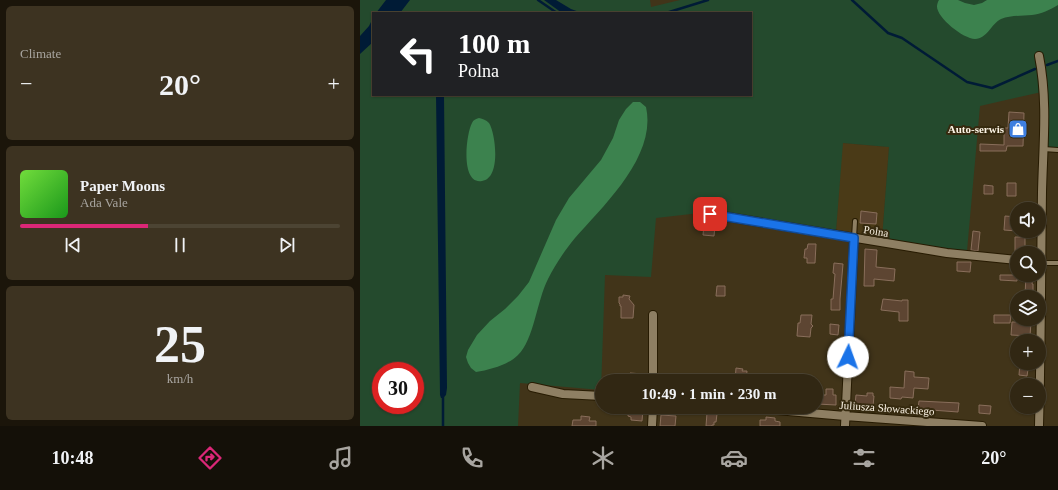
<!DOCTYPE html>
<meta charset="utf-8">
<style>
:root{--surface:#312713;--page:#3d3321;--text:#f1f3f6;--muted:#a8a5a0;--line:#4c4433;--accent:#db2777}
body{margin:0;font-family:Georgia,serif;background:var(--page);color:var(--text);height:100vh;display:flex;flex-direction:column;font-size:15px;white-space:nowrap}
*{box-sizing:border-box;margin:0}
p{font-size:13px;color:var(--muted)}
.icon{flex:none;width:22px;height:22px;fill:none;stroke:currentColor;stroke-width:2;stroke-linecap:round;stroke-linejoin:round}
.map{position:relative;flex:1;overflow:hidden}
.drawer{display:flex;flex-direction:column;gap:6px;padding:6px;background:#1b150a;width:360px}
.drawer>*{flex:none}
.guide{position:absolute;left:12px;top:12px;width:380px;height:84px;border-radius:0px;box-shadow:0 1px 3px #0004,0 0 0 1px var(--line);background:#202124;color:#fff;overflow:hidden}
.controls{position:absolute;left:650px;top:202px;display:grid;gap:8px}
.controls a{display:grid;place-items:center;width:36px;height:36px;border-radius:50%;background:var(--surface);box-shadow:0 1px 3px #0004,0 0 0 1px var(--line);font-size:20px}
.speed{position:absolute;left:12px;top:362px;display:flex;gap:8px;font-size:20px;font-weight:700;text-align:center}
.speed>*{display:grid;place-content:center;width:52px;height:52px;border-radius:50%;background:var(--surface);box-shadow:0 1px 3px #0004,0 0 0 1px var(--line);line-height:1}
.speed .limit{border:6px solid #d22;background:#fff;color:#111}
.pin{position:absolute;display:grid;place-items:center;width:34px;height:34px;color:#fff;margin:-17px;border-radius:8px;box-shadow:0 2px 6px #0006}
.me{position:absolute;width:44px;margin:-22px;rotate:3deg;stroke-linejoin:round;filter:drop-shadow(0 0 3px #0008)}
.turn{display:flex;align-items:center;gap:14px;height:84px;padding:0 20px;font-size:18px}
.turn .icon{width:52px;height:52px;stroke-width:2.5}
.turn b{display:block;font-size:28px;line-height:34px}
.big{font-size:30px;font-weight:700;line-height:1.1}
.drawer .card{flex:1;display:flex;flex-direction:column;justify-content:center;gap:6px;min-width:0;padding:0 14px;border-radius:6px;background:var(--page)}
.drawer .dial{align-items:center;gap:0}
.dial b{font-size:52px;line-height:1}
.song{display:flex;align-items:center;gap:12px}
.cover{width:48px;height:48px;border-radius:6px;background:linear-gradient(135deg,hsl(100 70% 55%),hsl(120 70% 35%))}
.played{height:4px;border-radius:2px;background:linear-gradient(90deg,var(--accent) 40%,var(--line) 40%)}
.keys{display:flex;justify-content:space-around;direction:ltr}
.heat{display:flex;justify-content:space-between;align-items:center;font-size:22px;direction:ltr}
.trip{position:absolute;left:235px;top:374px;width:228px;height:40px;border-radius:20px;background:var(--surface);box-shadow:0 1px 3px #0004,0 0 0 1px var(--line);font-weight:700;line-height:40px;text-align:center}
.dock{display:flex;height:64px;justify-content:space-around;align-items:center;background:#141008;color:var(--muted)}
.dock .icon{width:28px;height:28px}
.dock .current{color:var(--accent)}
.dock b{font-size:18px;color:var(--text)}
main{display:flex;flex:1;min-height:0}
.map>svg:first-child{display:block}
</style>
<main>
<section class="drawer">
<div class="card"><p>Climate</p>
<div class="heat"><a>−</a><b class="big">20°</b><a>+</a></div>
</div>
<div class="card">
<div class="song"><i class="cover"></i><div><b>Paper Moons</b><p>Ada Vale</p></div></div>
<div class="played"></div>
<div class="keys"><svg class="icon" aria-label="previous" viewBox="0 0 24 24"><path d="M18 5L8 12l10 7zM5 5v14"/></svg><svg class="icon" aria-label="pause" viewBox="0 0 24 24"><path d="M8 5v14M16 5v14"/></svg><svg class="icon" aria-label="next" viewBox="0 0 24 24"><path d="M6 5l10 7-10 7zM19 5v14"/></svg></div>
</div>
<div class="card dial"><b>25</b><p>km/h</p></div>
</section>
<div class="map">
<svg width="698" height="426" viewBox="0 0 698 426">
<rect width="100%" height="100%" fill="#413419"/>
<path fill="#4a3a17" d="M 482,143 L 529,147 L 522,239 L 476,231 Z"/>
<path fill="#244a2d" fill-rule="evenodd" d="M 0,0 L 290,0 L 291,7 L 320,0 L 698,0 L 698,151 L 686,150 L 686,91 L 620,106 L 607,251 L 522,239 L 529,147 L 483,143 L 476,231 L 349,212 L 296,218 L 291,277 L 245,275 L 241,390 L 160,383 L 158,426 L 0,426 ZM 13,13 L 391,13 L 391,95 L 13,95 ZM 21,371 L 55,371 L 55,405 L 21,405 Z"/>
<path fill="#3c824e" d="M 579,0 L 598,0 L 605,3 L 614,5 L 622,3 L 627,0 L 698,0 L 698,5 C 690,10 681,14 672,15 C 662,16 651,15 641,19 C 631,24 627,39 615,39 C 603,39 576,17 577,6 C 577,5 578,1 579,0 Z
M 273,102 L 280,102 L 286,107 C 297,156 244,205 215,238 C 205,250 195,265 188,279 C 177,300 174,340 158,355 C 148,365 130,370 116,372 L 111,368 L 108,363 L 106,357 L 108,350 L 117,335 L 130,321 L 145,309 L 158,296 L 169,282 L 196,220 L 209,198 L 241,160 L 253,138 L 259,120 L 266,109 Z
M 119,118 C 123,119 126,120 129,123 C 136,134 141,179 122,181 C 100,185 106,134 112,123 C 113,120 116,119 119,118 Z"/>
<path fill="#001b36" d="M 26,0 L 50,0 L 40,13 L 16,13 Z
M 184,0 L 196,0 L 211,9 L 222,13 L 202,13 Z
M 13,18 L 13,42 L 0,54 L 0,36 L 9,26 Z
M 76,95 L 84,95 L 87,388 L 86,395 L 83,398 L 81,398 L 80,395 Z"/>
<g fill="none" stroke-linecap="round" stroke-linejoin="round">
<path stroke="#001b36" stroke-width="2.5" d="M 178,0 L 197,13
M 492,0 L 528,33 L 542,38 L 607,82 L 632,88 L 675,69
M 306,13 L 348,0
M 687,65 L 698,61
M 83,395 L 83,426"/>
</g>
<path fill="#5d4532" stroke="#896e5b" d="M 649,112 L 664,113 L 663,146 L 647,146 L 646,151 L 620,151 L 620,144 L 644,145 L 644,128 L 648,128 Z
M 647,183 L 656,183 L 656,196 L 647,196 Z
M 624,185 L 633,186 L 633,194 L 624,194 Z
M 501,211 L 517,213 L 516,224 L 500,223 Z
M 645,216 L 657,217 L 657,231 L 644,230 Z
M 344,225 L 355,226 L 354,236 L 343,235 Z
M 613,231 L 620,232 L 618,251 L 611,250 Z
M 655,237 L 665,237 L 665,251 L 655,251 Z
M 448,244 L 456,244 L 455,263 L 447,263 L 447,258 L 444,258 L 445,249 L 447,249 Z
M 505,249 L 517,250 L 516,267 L 535,269 L 534,281 L 514,279 L 514,286 L 504,286 Z
M 597,262 L 611,262 L 610,272 L 597,271 Z
M 474,263 L 483,264 L 480,299 L 480,310 L 471,310 L 471,299 L 473,299 L 475,274 L 473,273 Z
M 640,275 L 657,275 L 657,281 L 640,280 Z
M 666,275 L 673,275 L 672,284 L 673,284 L 673,297 L 665,296 Z
M 357,286 L 365,286 L 365,296 L 356,296 Z
M 263,295 L 270,296 L 269,299 L 274,305 L 273,318 L 261,318 L 261,306 L 260,306 L 260,304 L 259,303 L 259,297 L 263,297 Z
M 523,299 L 542,301 L 542,300 L 548,300 L 548,321 L 539,321 L 539,312 L 521,310 Z
M 441,315 L 452,315 L 451,324 L 453,326 L 451,328 L 450,337 L 437,336 L 438,323 L 440,323 Z
M 634,315 L 651,315 L 650,323 L 634,323 Z
M 652,322 L 671,322 L 670,336 L 651,335 Z
M 470,324 L 479,325 L 478,335 L 470,334 Z
M 660,363 L 669,363 L 667,376 L 659,375 Z
M 376,368 L 383,369 L 382,371 L 387,371 L 386,381 L 375,381 Z
M 545,371 L 554,372 L 554,377 L 569,378 L 568,389 L 554,388 L 553,398 L 542,397 L 541,399 L 530,398 L 530,387 L 544,388 Z
M 270,373 L 283,374 L 283,381 L 269,381 Z
M 466,389 L 473,389 L 473,395 L 476,395 L 476,405 L 457,404 L 457,395 L 466,395 Z
M 507,393 L 513,393 L 513,396 L 514,396 L 513,406 L 495,405 L 496,395 L 507,396 Z
M 559,401 L 599,403 L 598,412 L 558,409 Z
M 619,405 L 631,406 L 630,414 L 619,413 Z
M 272,408 L 283,409 L 282,421 L 271,420 L 271,417 L 268,416 L 268,410 L 272,411 Z
M 347,413 L 357,414 L 356,422 L 354,422 L 354,425 L 352,425 L 352,426 L 346,426 Z
M 301,415 L 316,416 L 315,426 L 300,426 Z
M 221,416 L 230,417 L 229,421 L 236,421 L 236,426 L 212,426 L 213,420 L 221,420 Z
M 406,417 L 415,418 L 415,421 L 420,422 L 420,426 L 400,426 L 400,420 L 406,420 Z"/>
<g fill="none" stroke-linecap="round" stroke-linejoin="round">
<defs>
<path id="lane" d="M 683,149 L 698,150
M 494,238 L 495,221
M 681,263 L 698,263"/>
<path id="street" d="M 350,214 L 587,253 L 657,260
M 293,315 L 293,381
M 172,387 L 203,394 L 242,396
M 382,407 L 485,416 L 622,426
M 292,426 L 293,407
M 485,426 L 494,238
M 679,426 C 681,348 681,270 682,192 C 683,147 688,101 679,56"/>
</defs>
<use href="#lane" stroke="#271b02" stroke-width="6"/>
<use href="#street" stroke="#271b02" stroke-width="10"/>
<use href="#lane" stroke="#8e7f63" stroke-width="4"/>
<use href="#street" stroke="#8e7f63" stroke-width="8"/>
</g>
<g fill="none" stroke-linecap="round" stroke-linejoin="round">
<defs>
<path id="route" d="M 350,214 L 494,238 L 488,357"/>
</defs>
<use href="#route" stroke="#114b97" stroke-width="10"/>
<use href="#route" stroke="#1a73e8" stroke-width="7"/>
</g>
<defs>
<symbol id="shop-square" viewBox="-11 -11 22 22"><rect x="-9" y="-9" width="18" height="18" rx="4" fill="#3f7fe0" stroke="#362a0f"/><path d="M-5-2.5h2.3a2.7 3.5 0 0 1 5.4 0H5L5.5 6h-11ZM-1.5-2.5h3a1.5 2.3 0 0 0-3 0Z" fill="#fff"/></symbol>
</defs>
<g fill-rule="evenodd">
<use href="#shop-square" x="647" y="118" width="22" height="22"/>
</g>
<g text-anchor="middle" stroke-width="4" stroke-linejoin="round" paint-order="stroke">
<g font-size="11" font-weight="bold" fill="#fcf4e5" stroke="#362a0f" text-anchor="end">
<text x="644" y="133">Auto-serwis</text>
</g>
<g font-size="11" fill="#fcf4e5" stroke="#362a0f">
<text transform="translate(516 231) rotate(9)" y="4">Polna</text>
<text transform="translate(527 408) rotate(4)" y="4">Juliusza Słowackiego</text>
</g>
</g>
</svg>
<div class="controls">
<a><svg class="icon" aria-label="sound" viewBox="0 0 24 24"><path d="M4 9h4l5-4v14l-5-4H4zM17 9q2 3 0 6"/></svg></a>
<a><svg class="icon" aria-label="search" viewBox="0 0 24 24"><circle cx="10" cy="10" r="6"/><path d="M15 15l6 6"/></svg></a>
<a><svg class="icon" aria-label="layers" viewBox="0 0 24 24"><path d="M12 4l9 5-9 5-9-5zM3 14l9 5 9-5"/></svg></a>
<a>+</a>
<a>−</a>
</div>
<div class="speed"><div class="limit">30</div></div>
<div class="pin" style="left:350px;top:214px;background:#d93025"><svg class="icon" aria-label="arrive" viewBox="0 0 24 24"><path d="M6 21V4h12l-3 4 3 4H6"/></svg></div>
<svg class="me" style="left:488px;top:357px" viewBox="-20 -20 40 40"><circle r="19" fill="#fff"/><path d="M0-13L10 11 0 6-10 11z" fill="#1a73e8"/></svg>
<div class="trip">10:49 · 1 min · 230 m</div>
<div class="guide">
<div class="turn"><svg class="icon" aria-label="left" viewBox="0 0 24 24"><path d="M17 20v-9H6M10 6l-5 5 5 5"/></svg><div><b>100 m</b>Polna</div></div>
</div>
</div>
</main>
<nav class="dock">
<b>10:48</b>
<svg class="icon current" aria-label="directions" viewBox="0 0 24 24"><path d="M12 3l9 9-9 9-9-9zM9 14v-3h6M13 9l2 2-2 2"/></svg>
<svg class="icon" aria-label="music" viewBox="0 0 24 24"><path d="M9 18V5l10-2v13"/><circle cx="6" cy="18" r="3"/><circle cx="16" cy="16" r="3"/></svg>
<svg class="icon" aria-label="phone" viewBox="0 0 24 24"><path d="M5 4h4l2 5-3 2q2 4 5 5l2-3 5 2v4C11 20 4 13 5 4z"/></svg>
<svg class="icon" aria-label="climate" viewBox="0 0 24 24"><path d="M12 3v18M4 7l16 10M4 17L20 7"/></svg>
<svg class="icon" aria-label="car" viewBox="0 0 24 24"><path d="M5 17H2v-5l4-1 3-4h7l3 4 3 1v5h-3M9 17h6M6 11h13"/><circle cx="7" cy="17" r="2"/><circle cx="17" cy="17" r="2"/></svg>
<svg class="icon" aria-label="filters" viewBox="0 0 24 24"><path d="M4 7h16M4 17h16"/><circle cx="9" cy="7" r="2"/><circle cx="15" cy="17" r="2"/></svg>
<b>20°</b>
</nav>
